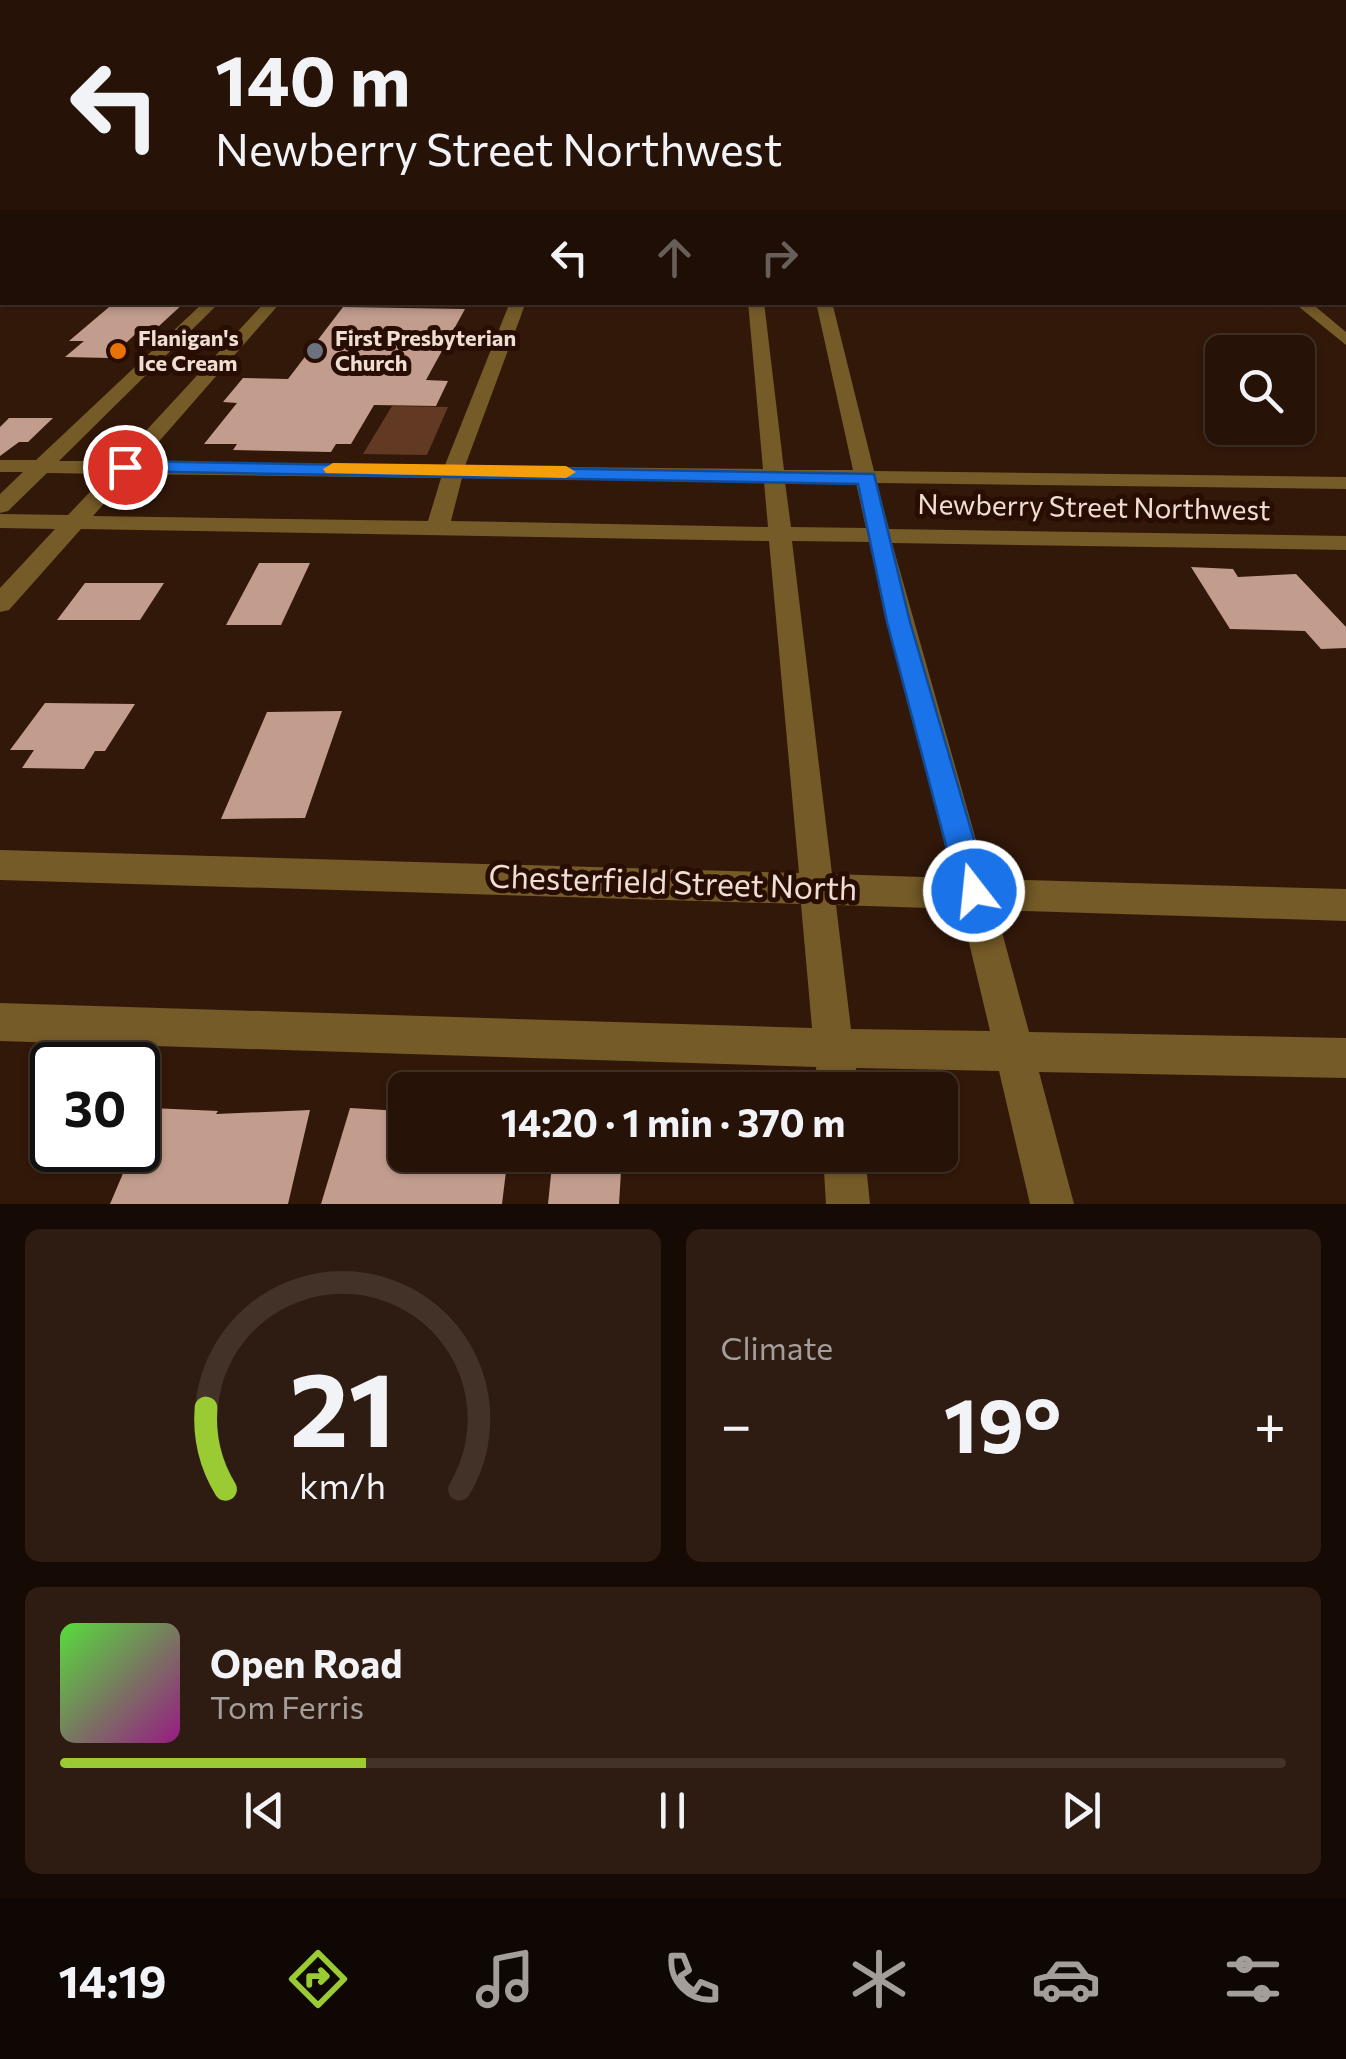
<!DOCTYPE html>
<meta charset="utf-8">
<style>
:root{--surface:#261207;--page:#2e1b11;--text:#f1f3f6;--muted:#a49e9b;--line:#423228;--accent:#9bcb33}
body{margin:0;font-family:Commissioner,sans-serif;background:var(--page);color:var(--text);height:100vh;display:flex;flex-direction:column;font-size:38px;white-space:nowrap}
*{box-sizing:border-box;margin:0}
p{font-size:32px;color:var(--muted)}
.icon{flex:none;width:55px;height:55px;fill:none;stroke:currentColor;stroke-width:2;stroke-linecap:round;stroke-linejoin:round}
.map{position:relative;height:1204px;overflow:hidden}
.sheet{display:flex;flex-direction:column;gap:25px;padding:25px;background:#150a04;flex:1}
.sheet>*{flex:none}
.hud{position:absolute;left:0px;top:0px;width:1348px;height:305px;box-shadow:0 2px 8px #0004,0 0 0 2px var(--line);background:#261207;color:var(--text);overflow:hidden}
.fabs{position:absolute;left:1205px;top:335px;display:grid;gap:20px}
.fabs a{display:grid;place-items:center;width:110px;height:110px;border-radius:15px;background:var(--surface);box-shadow:0 2px 8px #0004,0 0 0 2px var(--line);font-size:50px}
.speed{position:absolute;left:30px;top:1042px;display:flex;gap:20px;font-size:50px;font-weight:700;text-align:center}
.speed>*{display:grid;place-content:center;width:130px;height:130px;border-radius:50%;background:var(--surface);box-shadow:0 2px 8px #0004,0 0 0 2px var(--line);line-height:1}
.speed .limit{border:5px solid #111;border-radius:15px;background:#fff;color:#111}
.pin{position:absolute;display:grid;place-items:center;width:85px;height:85px;color:#fff;margin:-42px;border:5px solid #fff;border-radius:50%;box-shadow:0 2px 10px #0007}
.me{position:absolute;width:110px;margin:-55px;rotate:344deg;stroke-linejoin:round;filter:drop-shadow(0 0 8px #0008)}
.turn{display:flex;align-items:center;gap:35px;height:210px;padding:0 50px;font-size:45px}
.turn .icon{width:130px;height:130px;stroke-width:2.5}
.turn b{display:block;font-size:70px;line-height:85px}
.lanes{display:flex;align-items:center;height:95px;padding:0 50px;background:#0003;justify-content:center;gap:50px;direction:ltr}
.lanes .off{opacity:.35}
.big{font-size:75px;font-weight:700;line-height:1.1}
.sheet .tile{flex:1;display:flex;flex-direction:column;justify-content:center;gap:15px;min-width:0;padding:0 35px;border-radius:15px;background:var(--page)}
.sheet .dial{align-items:center;gap:0}
.dial svg{height:260px;overflow:visible;fill:none;stroke:var(--line);stroke-width:7;stroke-linecap:round;text-anchor:middle}
.dial text{fill:var(--text);stroke:none}
.song{display:flex;align-items:center;gap:30px}
.cover{width:120px;height:120px;border-radius:15px;background:linear-gradient(135deg,hsl(110 70% 55%),hsl(310 70% 35%))}
.played{height:10px;border-radius:5px;background:linear-gradient(90deg,var(--accent) 25%,var(--line) 25%)}
.keys{display:flex;justify-content:space-around;direction:ltr}
.heat{display:flex;justify-content:space-between;align-items:center;font-size:55px;direction:ltr}
.sheet .tiles{flex:1;display:grid;gap:25px;grid-template-columns:1fr 1fr}
.tile:last-child{grid-column:span 2}
.trip{position:absolute;left:388px;top:1072px;width:570px;height:100px;border-radius:15px;background:var(--surface);box-shadow:0 2px 8px #0004,0 0 0 2px var(--line);font-weight:700;line-height:100px;text-align:center}
.tabs{display:flex;height:160px;justify-content:space-around;align-items:center;background:#0f0703;color:var(--muted)}
.tabs .icon{width:70px;height:70px}
.tabs .active{color:var(--accent)}
.tabs b{font-size:45px;color:var(--text)}
.map>svg:first-child{display:block}
</style>
<div class="map">
<svg width="1346" height="1204" viewBox="0 0 1346 1204">
<rect width="100%" height="100%" fill="#321809"/>
<path fill="#623922" d="M 392,406 L 448,407 L 427,455 L 363,454 Z"/>
<path fill="#c29d8e" d="M 115,302 L 185,302 L 159,326 L 144,326 L 110,358 L 65,357 L 84,341 L 69,341 Z
M 343,307 L 465,309 L 426,380 L 448,381 L 436,406 L 374,405 L 351,444 L 336,444 L 331,452 L 233,450 L 237,444 L 204,444 L 237,403 L 223,402 L 243,378 L 288,379 Z
M 9,418 L 53,418 L 28,442 L 19,442 L 0,456 L 0,427 Z
M 259,563 L 310,563 L 281,625 L 226,625 Z
M 1191,567 L 1233,569 L 1238,577 L 1296,574 L 1346,627 L 1346,648 L 1321,649 L 1305,631 L 1230,629 Z
M 85,583 L 164,583 L 140,620 L 57,620 Z
M 45,703 L 135,704 L 105,751 L 95,751 L 84,769 L 22,768 L 34,750 L 10,750 Z
M 342,711 L 305,818 L 221,819 L 267,712 Z
M 151,1108 L 218,1111 L 216,1114 L 310,1110 L 288,1204 L 110,1204 L 133,1150 L 138,1150 Z
M 350,1108 L 401,1111 L 395,1133 L 405,1133 L 405,1155 L 508,1155 L 502,1204 L 321,1204 Z
M 553,1155 L 622,1155 L 619,1204 L 548,1204 Z"/>
<g fill="none" stroke-linecap="round" stroke-linejoin="round">
<path fill="#755b27" fill-rule="evenodd" d="M 1345,157 L 1346,157 L 1346,164 L 1345,164 Z
M 0,161 L 2,161 L 2,167 L 0,167 Z
M 1345,184 L 1346,184 L 1346,192 L 1345,192 Z
M 204,302 L 220,302 L 59,461 L 118,461 L 265,302 L 281,302 L 141,462 L 445,465 L 510,302 L 526,302 L 465,466 L 763,469 L 748,302 L 764,302 L 784,470 L 853,470 L 816,302 L 832,302 L 874,471 L 1346,477 L 1346,489 L 877,483 L 889,529 L 1346,536 L 1346,550 L 892,543 L 987,879 L 1346,889 L 1346,921 L 996,910 L 1029,1032 L 1346,1038 L 1346,1078 L 1039,1072 L 1074,1204 L 1030,1204 L 999,1071 L 856,1068 L 858,1090 L 818,1090 L 816,1067 L 0,1041 L 0,1003 L 812,1028 L 801,904 L 0,880 L 0,850 L 799,873 L 769,541 L 81,529 L 9,610 L 0,612 L 0,588 L 55,529 L 0,528 L 0,514 L 68,515 L 107,474 L 47,473 L 8,511 L 0,513 L 0,494 L 23,472 L 0,472 L 0,460 L 36,460 ZM 130,474 L 441,478 L 428,521 L 93,516 ZM 462,478 L 764,482 L 768,527 L 451,521 ZM 785,482 L 856,483 L 866,528 L 791,527 ZM 792,541 L 869,542 L 953,878 L 832,874 ZM 836,905 L 961,909 L 990,1031 L 851,1029 Z
M 1293,302 L 1310,302 L 1346,332 L 1346,345 Z
M 823,1155 L 865,1155 L 870,1204 L 826,1204 Z"/>
<path fill="#c4983f" fill-rule="evenodd" d="M 0,249 L 2,249 L 2,257 L 0,257 Z
M 1345,262 L 1346,262 L 1346,270 L 1345,270 Z
M 0,266 L 2,266 L 2,274 L 0,274 Z
M 1345,281 L 1346,281 L 1346,289 L 1345,289 Z"/>
</g>
<linearGradient id="sky" x2="0" y2="1"><stop stop-color="#1c0d05"/><stop offset="0.47" stop-color="#493d3e"/><stop offset="1" stop-color="#493d3e" stop-opacity="0"/></linearGradient>
<rect width="1346" height="320" fill="url(#sky)"/>
<path fill="#1a73e8" stroke="#114b97" stroke-width="2.5" d="M 125,461 L 874,474 L 910,622 L 989,891 L 985,901 L 974,905 L 963,901 L 958,891 L 887,622 L 858,484 L 118,471 L 118,463 Z"/>
<path fill="#f59e0b" d="M 333,463 L 566,466 L 576,472 L 566,478 L 326,473 L 323,469 Z"/>
<circle fill="#e8710a" stroke="#280e02" stroke-width="4" cx="118" cy="351" r="10"/>
<circle fill="#6b7280" stroke="#280e02" stroke-width="4" cx="315" cy="351" r="10"/>
<g text-anchor="middle" stroke-width="10" stroke-linejoin="round" paint-order="stroke">
<g font-size="22" font-weight="bold" fill="#f0ddd4" stroke="#280e02" text-anchor="start">
<text x="138" y="346">Flanigan's<tspan x="138" dy="25">Ice Cream</tspan></text>
<text x="335" y="346">First Presbyterian<tspan x="335" dy="25">Church</tspan></text>
</g>
<g font-size="28" fill="#f0ddd4" stroke="#280e02">
<text transform="translate(1094 507) rotate(1)" y="10">Newberry Street Northwest</text>
</g>
<g font-size="32" fill="#f0ddd4" stroke="#280e02">
<text transform="translate(673 883) rotate(2)" y="11">Chesterfield Street North</text>
</g>
</g>
</svg>
<div class="fabs">
<a><svg class="icon" aria-label="search" viewBox="0 0 24 24"><circle cx="10" cy="10" r="6"/><path d="M15 15l6 6"/></svg></a>
</div>
<div class="speed"><div class="limit">30</div></div>
<div class="pin" style="left:125px;top:467px;background:#d93025"><svg class="icon" aria-label="arrive" viewBox="0 0 24 24"><path d="M6 21V4h12l-3 4 3 4H6"/></svg></div>
<svg class="me" style="left:974px;top:891px" viewBox="-20 -20 40 40"><circle r="17" fill="#1a73e8" stroke="#fff" stroke-width="3"/><path d="M0-11L8 9 0 5-8 9z" fill="#fff"/></svg>
<div class="trip">14:20 · 1 min · 370 m</div>
<div class="hud">
<div class="turn"><svg class="icon" aria-label="left" viewBox="0 0 24 24"><path d="M17 20v-9H6M10 6l-5 5 5 5"/></svg><div><b>140 m</b>Newberry Street Northwest</div></div>
<div class="lanes"><svg class="icon" aria-label="left" viewBox="0 0 24 24"><path d="M17 20v-9H6M10 6l-5 5 5 5"/></svg><svg class="icon off" aria-label="ahead" viewBox="0 0 24 24"><path d="M12 20V5M6 11l6-6 6 6"/></svg><svg class="icon off" aria-label="right" viewBox="0 0 24 24"><path d="M7 20v-9h11M14 6l5 5-5 5"/></svg></div>
</div>
</div>
<section class="sheet">
<div class="tiles">
<div class="tile dial"><svg viewBox="0 0 100 80">
<path d="M14 69A42 42 0 1 1 86 69"/>
<path d="M14 69A42 42 0 0 1 8 44" stroke="#9bcb33"/>
<text x="50" y="56" font-size="32" font-weight="700">21</text>
<text x="50" y="72" font-size="11">km/h</text>
</svg></div>
<div class="tile"><p>Climate</p>
<div class="heat"><a>−</a><b class="big">19°</b><a>+</a></div>
</div>
<div class="tile">
<div class="song"><i class="cover"></i><div><b>Open Road</b><p>Tom Ferris</p></div></div>
<div class="played"></div>
<div class="keys"><svg class="icon" aria-label="previous" viewBox="0 0 24 24"><path d="M18 5L8 12l10 7zM5 5v14"/></svg><svg class="icon" aria-label="pause" viewBox="0 0 24 24"><path d="M8 5v14M16 5v14"/></svg><svg class="icon" aria-label="next" viewBox="0 0 24 24"><path d="M6 5l10 7-10 7zM19 5v14"/></svg></div>
</div>
</div>
</section>
<nav class="tabs">
<b>14:19</b>
<svg class="icon active" aria-label="directions" viewBox="0 0 24 24"><path d="M12 3l9 9-9 9-9-9zM9 14v-3h6M13 9l2 2-2 2"/></svg>
<svg class="icon" aria-label="music" viewBox="0 0 24 24"><path d="M9 18V5l10-2v13"/><circle cx="6" cy="18" r="3"/><circle cx="16" cy="16" r="3"/></svg>
<svg class="icon" aria-label="phone" viewBox="0 0 24 24"><path d="M5 4h4l2 5-3 2q2 4 5 5l2-3 5 2v4C11 20 4 13 5 4z"/></svg>
<svg class="icon" aria-label="climate" viewBox="0 0 24 24"><path d="M12 3v18M4 7l16 10M4 17L20 7"/></svg>
<svg class="icon" aria-label="car" viewBox="0 0 24 24"><path d="M5 17H2v-5l4-1 3-4h7l3 4 3 1v5h-3M9 17h6M6 11h13"/><circle cx="7" cy="17" r="2"/><circle cx="17" cy="17" r="2"/></svg>
<svg class="icon" aria-label="filters" viewBox="0 0 24 24"><path d="M4 7h16M4 17h16"/><circle cx="9" cy="7" r="2"/><circle cx="15" cy="17" r="2"/></svg>
</nav>
